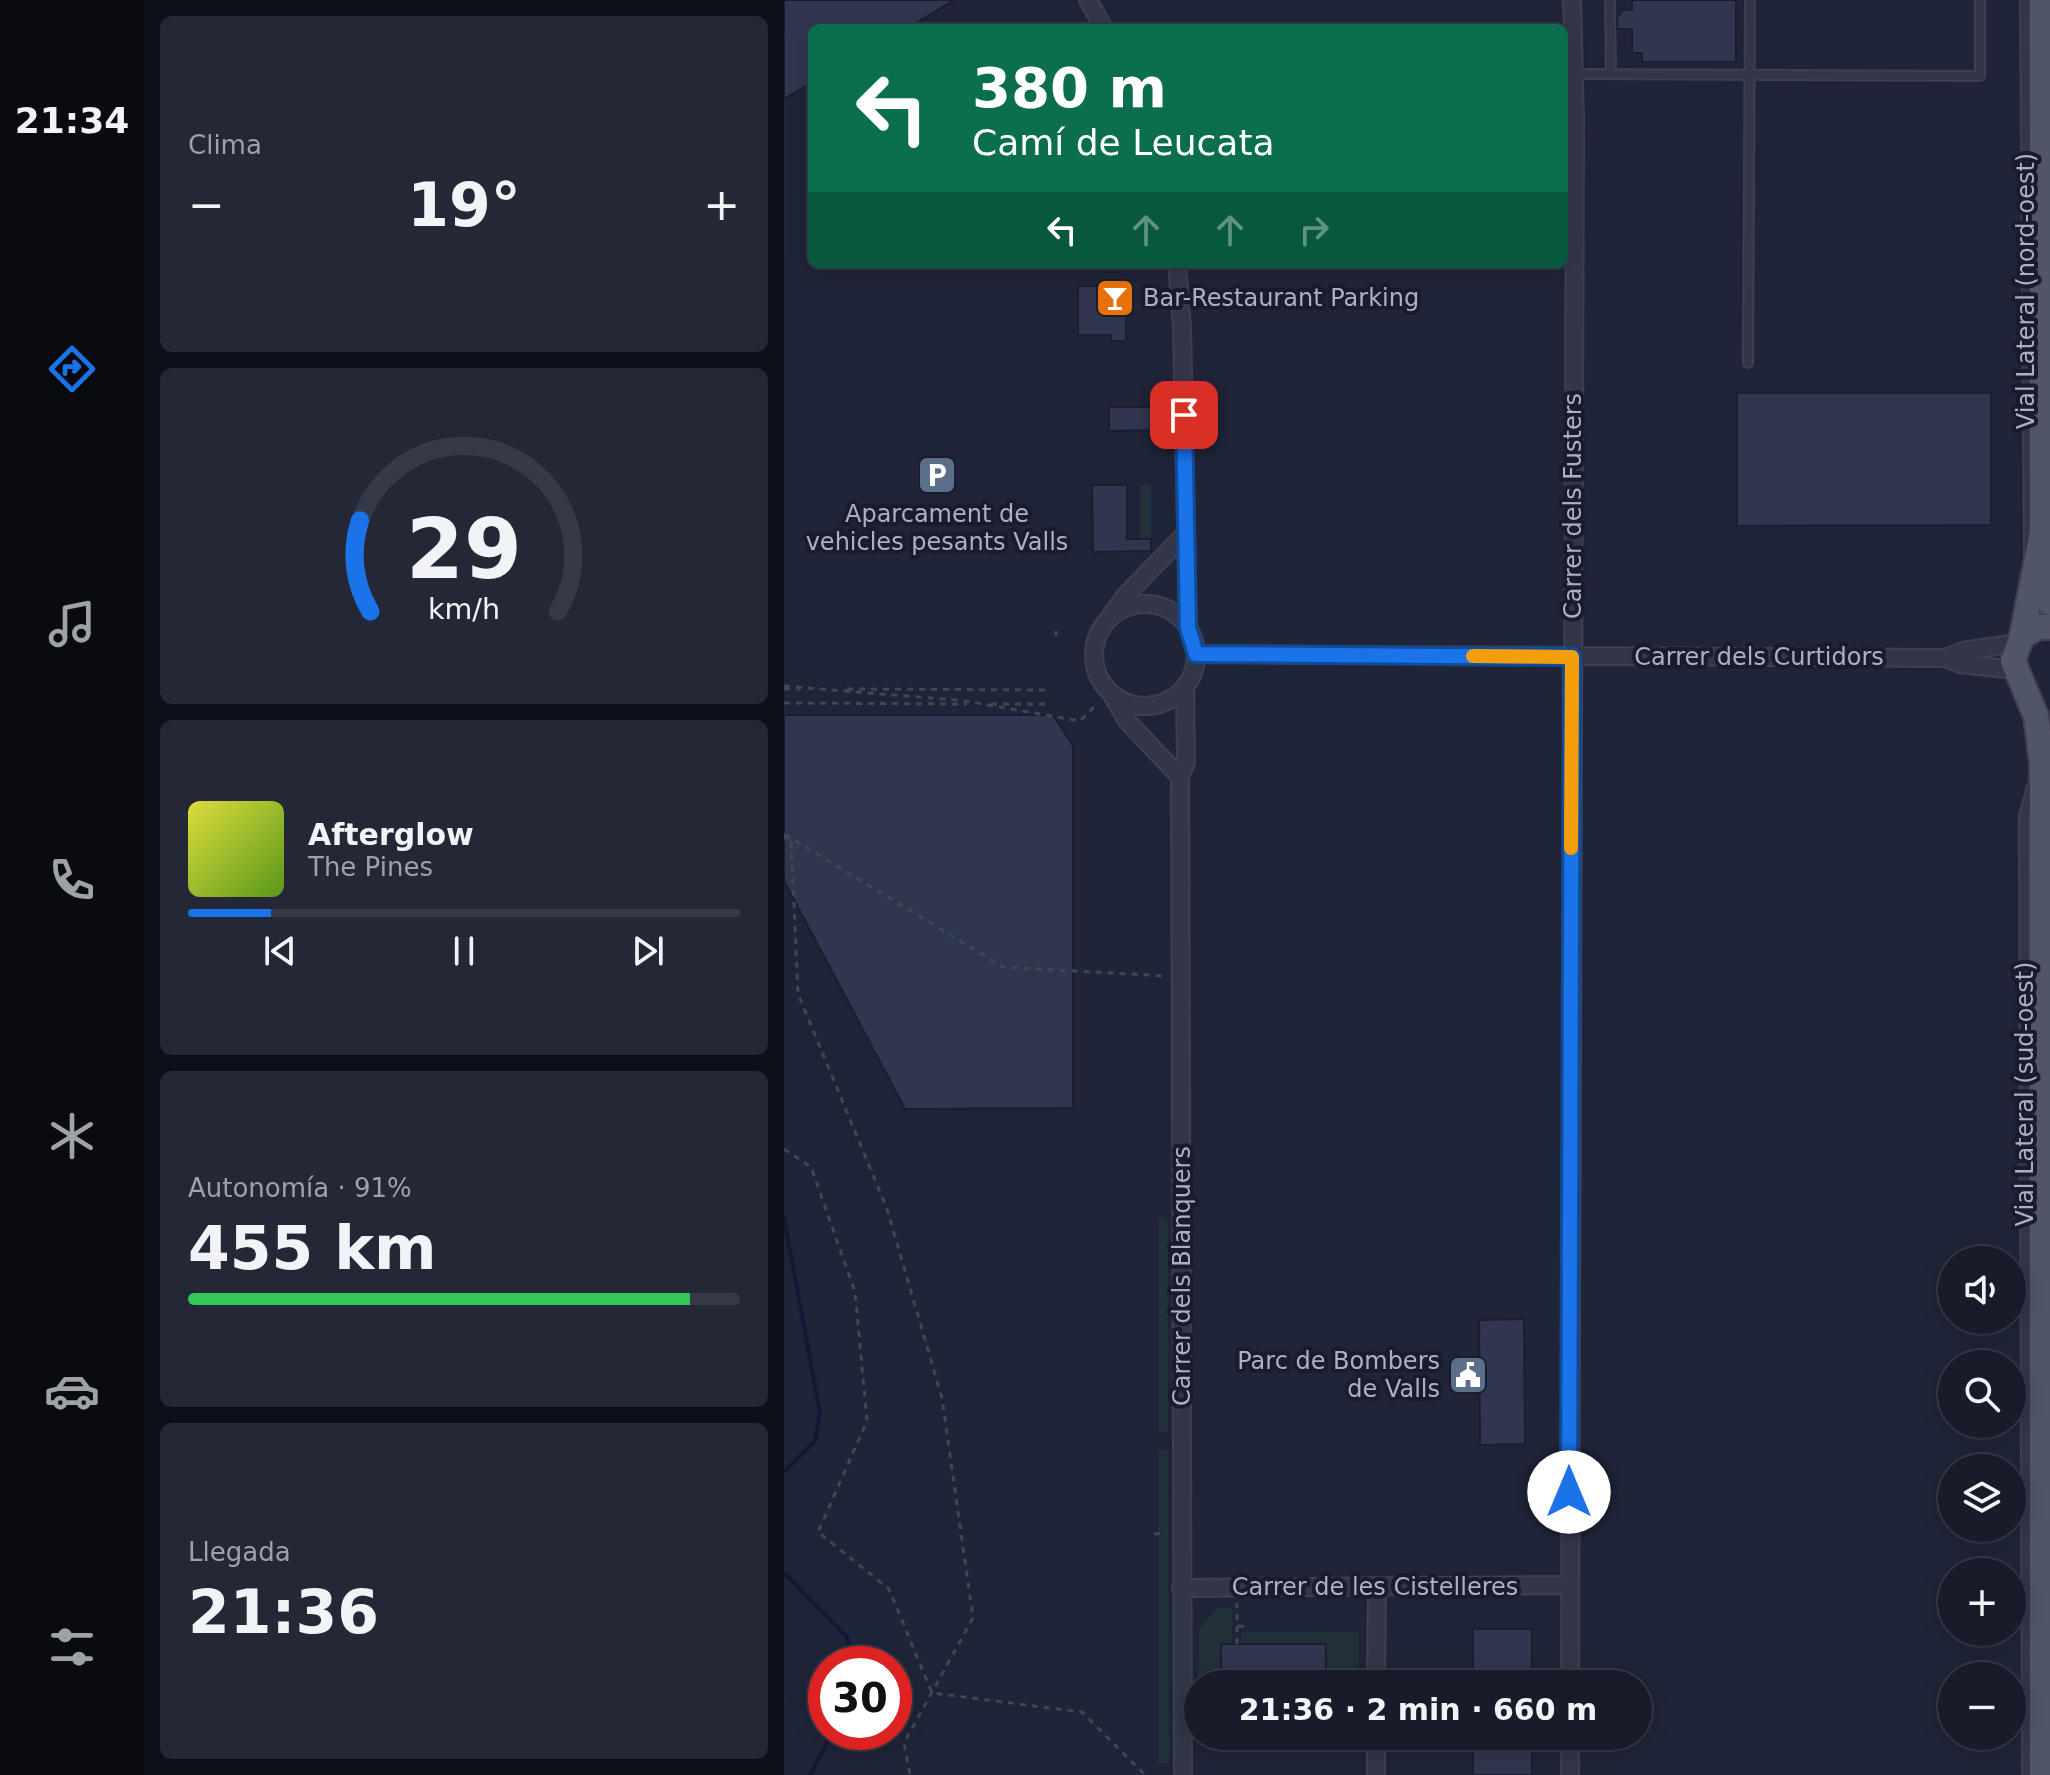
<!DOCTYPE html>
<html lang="es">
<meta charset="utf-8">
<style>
:root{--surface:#171b2a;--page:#242836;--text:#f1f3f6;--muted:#9ea1a8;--line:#363947;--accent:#1a73e8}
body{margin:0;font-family:"DejaVu Sans",sans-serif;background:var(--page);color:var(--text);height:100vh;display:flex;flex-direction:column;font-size:30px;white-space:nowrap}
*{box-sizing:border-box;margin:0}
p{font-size:26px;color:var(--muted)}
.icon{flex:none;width:44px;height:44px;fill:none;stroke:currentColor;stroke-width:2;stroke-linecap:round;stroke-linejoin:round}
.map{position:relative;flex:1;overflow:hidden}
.drawer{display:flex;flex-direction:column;gap:16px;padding:16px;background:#0d0f17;width:640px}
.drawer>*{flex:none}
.banner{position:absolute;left:24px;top:24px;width:760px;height:244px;border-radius:12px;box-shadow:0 4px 20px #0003,0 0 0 2px var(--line);background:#0b6e4f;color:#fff;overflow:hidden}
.tools{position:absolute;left:1154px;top:1246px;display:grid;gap:16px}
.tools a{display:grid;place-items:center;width:88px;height:88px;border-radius:50%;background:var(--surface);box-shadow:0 4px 20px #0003,0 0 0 2px var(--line);font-size:40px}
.speed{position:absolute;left:24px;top:1646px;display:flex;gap:16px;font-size:40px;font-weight:700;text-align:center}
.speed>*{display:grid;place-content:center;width:104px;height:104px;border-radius:50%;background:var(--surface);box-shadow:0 4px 20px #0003,0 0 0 2px var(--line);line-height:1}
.speed .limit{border:12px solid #d22;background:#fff;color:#111}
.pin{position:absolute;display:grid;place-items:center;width:68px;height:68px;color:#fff;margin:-34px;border-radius:16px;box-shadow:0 4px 12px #0006}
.me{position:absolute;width:88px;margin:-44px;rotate:0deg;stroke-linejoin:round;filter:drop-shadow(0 0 6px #0008)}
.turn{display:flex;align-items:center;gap:28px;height:168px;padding:0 32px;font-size:36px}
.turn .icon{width:104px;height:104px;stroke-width:2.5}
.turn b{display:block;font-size:56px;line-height:68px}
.lanes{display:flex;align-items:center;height:76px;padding:0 32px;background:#0003;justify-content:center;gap:40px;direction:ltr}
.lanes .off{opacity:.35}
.big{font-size:60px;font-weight:800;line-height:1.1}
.drawer .widget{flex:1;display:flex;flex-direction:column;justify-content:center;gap:12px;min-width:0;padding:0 28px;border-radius:12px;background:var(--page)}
.drawer .dial{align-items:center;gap:0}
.dial svg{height:208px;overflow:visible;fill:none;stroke:var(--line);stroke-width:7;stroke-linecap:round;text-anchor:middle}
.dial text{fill:var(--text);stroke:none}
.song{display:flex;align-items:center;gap:24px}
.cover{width:96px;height:96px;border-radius:12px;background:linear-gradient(135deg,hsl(60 70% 55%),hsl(90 70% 35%))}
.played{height:8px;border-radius:4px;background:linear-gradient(90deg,var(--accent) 15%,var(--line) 15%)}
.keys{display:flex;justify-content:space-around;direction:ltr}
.heat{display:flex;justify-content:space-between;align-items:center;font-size:44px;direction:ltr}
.charge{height:12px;border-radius:6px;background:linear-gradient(90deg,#34c759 91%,var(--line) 0)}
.trip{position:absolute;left:400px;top:1670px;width:468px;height:80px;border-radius:40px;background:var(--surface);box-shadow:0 4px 20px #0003,0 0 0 2px var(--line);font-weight:800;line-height:80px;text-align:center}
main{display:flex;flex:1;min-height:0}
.menu{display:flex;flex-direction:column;width:144px;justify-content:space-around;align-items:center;background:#090b11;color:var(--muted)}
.menu .icon{width:56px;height:56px}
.menu .selected{color:var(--accent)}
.menu b{font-size:36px;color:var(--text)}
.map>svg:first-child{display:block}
</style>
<main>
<nav class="menu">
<b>21:34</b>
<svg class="icon selected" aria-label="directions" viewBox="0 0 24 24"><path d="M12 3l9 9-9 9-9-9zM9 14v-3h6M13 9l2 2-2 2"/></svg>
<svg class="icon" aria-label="music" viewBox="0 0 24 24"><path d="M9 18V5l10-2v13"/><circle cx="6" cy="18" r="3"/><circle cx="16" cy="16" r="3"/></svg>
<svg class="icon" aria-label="phone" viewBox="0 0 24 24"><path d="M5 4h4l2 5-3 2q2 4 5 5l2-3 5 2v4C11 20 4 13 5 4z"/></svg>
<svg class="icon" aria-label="climate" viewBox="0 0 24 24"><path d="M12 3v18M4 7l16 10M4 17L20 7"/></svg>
<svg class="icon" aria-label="car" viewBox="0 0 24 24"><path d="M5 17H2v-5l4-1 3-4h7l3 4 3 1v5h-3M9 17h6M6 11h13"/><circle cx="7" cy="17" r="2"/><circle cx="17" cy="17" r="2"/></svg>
<svg class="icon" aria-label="filters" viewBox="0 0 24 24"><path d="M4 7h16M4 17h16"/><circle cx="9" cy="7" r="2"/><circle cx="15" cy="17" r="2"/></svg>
</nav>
<section class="drawer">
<div class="widget"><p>Clima</p>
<div class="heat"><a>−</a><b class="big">19°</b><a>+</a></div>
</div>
<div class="widget dial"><svg viewBox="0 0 100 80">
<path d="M14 69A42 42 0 1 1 86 69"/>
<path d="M14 69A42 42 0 0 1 10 34" stroke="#1a73e8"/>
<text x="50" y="56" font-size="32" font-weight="700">29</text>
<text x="50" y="72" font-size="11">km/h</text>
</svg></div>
<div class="widget">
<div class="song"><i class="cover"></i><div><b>Afterglow</b><p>The Pines</p></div></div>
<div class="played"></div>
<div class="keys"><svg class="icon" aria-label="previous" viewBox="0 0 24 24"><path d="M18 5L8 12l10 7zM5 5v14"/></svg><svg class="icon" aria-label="pause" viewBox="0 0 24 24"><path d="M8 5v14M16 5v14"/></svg><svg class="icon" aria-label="next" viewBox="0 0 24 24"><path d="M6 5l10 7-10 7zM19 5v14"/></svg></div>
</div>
<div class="widget"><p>Autonomía · 91%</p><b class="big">455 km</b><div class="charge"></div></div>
<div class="widget"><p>Llegada</p><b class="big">21:36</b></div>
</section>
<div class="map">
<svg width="1266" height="1775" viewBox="0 0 1266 1775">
<rect width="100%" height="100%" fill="#1f2438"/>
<path fill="#213039" d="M 356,485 L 367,485 L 367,539 L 356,539 Z
M 374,1218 L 382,1218 L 384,1224 L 384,1432 L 374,1432 Z
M 374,1450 L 384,1450 L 385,1763 L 374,1764 Z
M 448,1607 L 448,1644 L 437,1644 L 437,1684 L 414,1684 L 415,1630 L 432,1609 Z
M 458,1632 L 574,1632 L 574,1684 L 571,1675 L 542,1675 L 542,1644 L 457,1644 Z"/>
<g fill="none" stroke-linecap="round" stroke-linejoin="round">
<path stroke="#121935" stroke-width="4" d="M 0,1218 L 36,1413 L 31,1441 L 0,1472
M 0,1573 L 63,1637 L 69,1664
M 26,1775 L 49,1732"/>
</g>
<path fill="#30364f" stroke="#1a1e2e" stroke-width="2" d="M 0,0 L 171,0 L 123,28 L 28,28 L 28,83 L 0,99 Z
M 848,0 L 952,0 L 952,62 L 858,62 L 858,53 L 848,53 L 848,29 L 833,29 L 833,18 L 839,10 L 848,10 Z
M 294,286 L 342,286 L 342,341 L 327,341 L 327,335 L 294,335 Z
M 953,393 L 1207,393 L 1207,525 L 953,526 Z
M 325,407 L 386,407 L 386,430 L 325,431 Z
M 308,485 L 343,485 L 343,539 L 367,539 L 367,551 L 309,552 Z
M 0,715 L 269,715 L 289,746 L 289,1108 L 121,1109 L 0,881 Z
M 740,1319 L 741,1444 L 696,1445 L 695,1320 Z
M 689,1629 L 748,1629 L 748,1684 L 689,1684 Z
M 437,1644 L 542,1644 L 542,1684 L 437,1684 Z
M 689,1736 L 748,1736 L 748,1775 L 689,1775 Z"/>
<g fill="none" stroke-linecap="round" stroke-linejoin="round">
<defs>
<path id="service" d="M 826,0 L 827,74
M 1241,0 L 1245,555
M 789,74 L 1196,76 L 1196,0
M 964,363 L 966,0
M 1243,1775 L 1240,816 L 1248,786"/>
<path id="minor" d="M 304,0 L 320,28
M 393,264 L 398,327 L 404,628
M310 655a51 51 0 1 1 102 0a51 51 0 1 1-102 0Z
M 328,614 L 342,595 L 402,533
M 412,654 L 1161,658 L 1176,664 L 1231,670
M 1161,658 L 1179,651 L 1232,643
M 327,693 L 343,721 L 396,777
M 397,1588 L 785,1585
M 592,1684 L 593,1587
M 786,1684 L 791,119 L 788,0
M 786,1736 L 786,1775
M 399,1775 L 396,777 L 402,762 L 401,686
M 592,1775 L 592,1736"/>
<path id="primary" d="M 1262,558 L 1266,603
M 1238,636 L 1258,532 L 1258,0
M 1258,1775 L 1258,763 L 1252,716 L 1229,661 L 1238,636 L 1255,627 L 1266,627"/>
</defs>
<use href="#service" stroke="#3c4052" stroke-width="12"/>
<use href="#minor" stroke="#3c4052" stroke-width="20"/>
<use href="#primary" stroke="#3c4052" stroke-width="28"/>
<path stroke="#394a51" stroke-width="3" stroke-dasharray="6 6" stroke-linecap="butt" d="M 272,631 L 272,636
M 0,686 L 182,701 L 296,721 L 314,703
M 0,689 L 16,689
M 63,689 L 263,690
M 0,703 L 183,704
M 207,704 L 263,704
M 0,834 L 7,838 L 14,994 L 103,1209 L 158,1398 L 189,1618 L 120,1743 L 126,1775
M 0,838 L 7,838 L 219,967 L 382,976
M 0,1149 L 27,1167 L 71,1292 L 83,1421 L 34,1532 L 105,1589 L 148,1693 L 298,1712 L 361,1775
M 370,1534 L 383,1533
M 454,1626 L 466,1627
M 453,1644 L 453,1603"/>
<use href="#service" stroke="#323648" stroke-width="8"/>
<use href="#minor" stroke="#323648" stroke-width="16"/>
<use href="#primary" stroke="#505568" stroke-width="24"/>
</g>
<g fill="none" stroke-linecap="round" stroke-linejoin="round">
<defs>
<path id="route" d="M 400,415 L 404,628 L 412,654 L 788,657 L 785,1492"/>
</defs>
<use href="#route" stroke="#114b97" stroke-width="20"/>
<use href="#route" stroke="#1a73e8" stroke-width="14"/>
<path stroke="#f59e0b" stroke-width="14" d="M 689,656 L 788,657 L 787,848"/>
</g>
<defs>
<symbol id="bar-square" viewBox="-11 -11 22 22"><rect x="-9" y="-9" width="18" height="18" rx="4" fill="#e8710a" stroke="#181c2c"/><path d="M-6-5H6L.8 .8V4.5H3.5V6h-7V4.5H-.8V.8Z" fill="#fff"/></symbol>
<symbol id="parking-square" viewBox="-11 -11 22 22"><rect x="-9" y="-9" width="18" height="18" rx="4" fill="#5c6f8a" stroke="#181c2c"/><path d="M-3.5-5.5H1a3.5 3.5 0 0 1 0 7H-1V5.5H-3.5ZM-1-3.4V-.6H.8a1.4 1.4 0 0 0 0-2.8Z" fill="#fff"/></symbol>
<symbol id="civic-square" viewBox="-11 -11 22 22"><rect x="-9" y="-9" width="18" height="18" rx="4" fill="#5c6f8a" stroke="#181c2c"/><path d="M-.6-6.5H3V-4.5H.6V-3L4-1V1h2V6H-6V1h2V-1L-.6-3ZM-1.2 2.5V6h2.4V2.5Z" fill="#fff"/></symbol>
</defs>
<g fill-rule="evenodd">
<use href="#bar-square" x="309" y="276" width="44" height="44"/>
<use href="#parking-square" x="131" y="453" width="44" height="44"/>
<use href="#civic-square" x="662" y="1353" width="44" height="44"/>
</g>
<g text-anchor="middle" stroke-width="8" stroke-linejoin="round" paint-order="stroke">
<g font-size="24" fill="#acb0c5" stroke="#181c2c">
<text transform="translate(1242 291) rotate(-90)" y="8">Vial Lateral (nord-oest)</text>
<text transform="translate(789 506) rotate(-90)" y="8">Carrer dels Fusters</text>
<text x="975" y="665">Carrer dels Curtidors</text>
<text transform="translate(1241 1094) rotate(-90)" y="8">Vial Lateral (sud-oest)</text>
<text transform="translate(398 1276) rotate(-90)" y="8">Carrer dels Blanquers</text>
<text x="591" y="1595">Carrer de les Cistelleres</text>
</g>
<g font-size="24" fill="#acb0c5" stroke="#181c2c" text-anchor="start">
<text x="359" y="306">Bar-Restaurant Parking</text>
<text x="153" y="522" text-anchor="middle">Aparcament de<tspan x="153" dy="28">vehicles pesants Valls</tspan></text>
<text x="656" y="1369" text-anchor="end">Parc de Bombers<tspan x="656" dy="28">de Valls</tspan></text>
</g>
</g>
</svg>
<div class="tools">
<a><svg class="icon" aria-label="sound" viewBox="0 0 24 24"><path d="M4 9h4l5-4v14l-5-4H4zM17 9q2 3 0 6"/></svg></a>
<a><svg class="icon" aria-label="search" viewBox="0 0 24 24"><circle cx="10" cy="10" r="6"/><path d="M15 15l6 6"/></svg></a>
<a><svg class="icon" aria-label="layers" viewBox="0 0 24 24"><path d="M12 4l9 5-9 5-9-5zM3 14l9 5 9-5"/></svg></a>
<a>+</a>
<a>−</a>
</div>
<div class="speed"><div class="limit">30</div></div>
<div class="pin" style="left:400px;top:415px;background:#d93025"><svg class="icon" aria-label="arrive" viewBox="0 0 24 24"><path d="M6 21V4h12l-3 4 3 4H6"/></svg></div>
<svg class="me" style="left:785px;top:1492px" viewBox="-20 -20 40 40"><circle r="19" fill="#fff"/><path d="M0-13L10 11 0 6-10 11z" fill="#1a73e8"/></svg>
<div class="trip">21:36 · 2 min · 660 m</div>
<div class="banner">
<div class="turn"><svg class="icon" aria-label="left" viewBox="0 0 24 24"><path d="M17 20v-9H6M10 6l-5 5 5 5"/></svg><div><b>380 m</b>Camí de Leucata</div></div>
<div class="lanes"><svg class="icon" aria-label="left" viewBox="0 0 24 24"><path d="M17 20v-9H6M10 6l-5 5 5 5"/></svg><svg class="icon off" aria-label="ahead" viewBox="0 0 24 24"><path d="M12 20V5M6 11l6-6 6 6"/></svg><svg class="icon off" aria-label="ahead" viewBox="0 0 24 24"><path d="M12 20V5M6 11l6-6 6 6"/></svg><svg class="icon off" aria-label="right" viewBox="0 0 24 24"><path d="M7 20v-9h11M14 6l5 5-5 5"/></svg></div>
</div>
</div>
</main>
